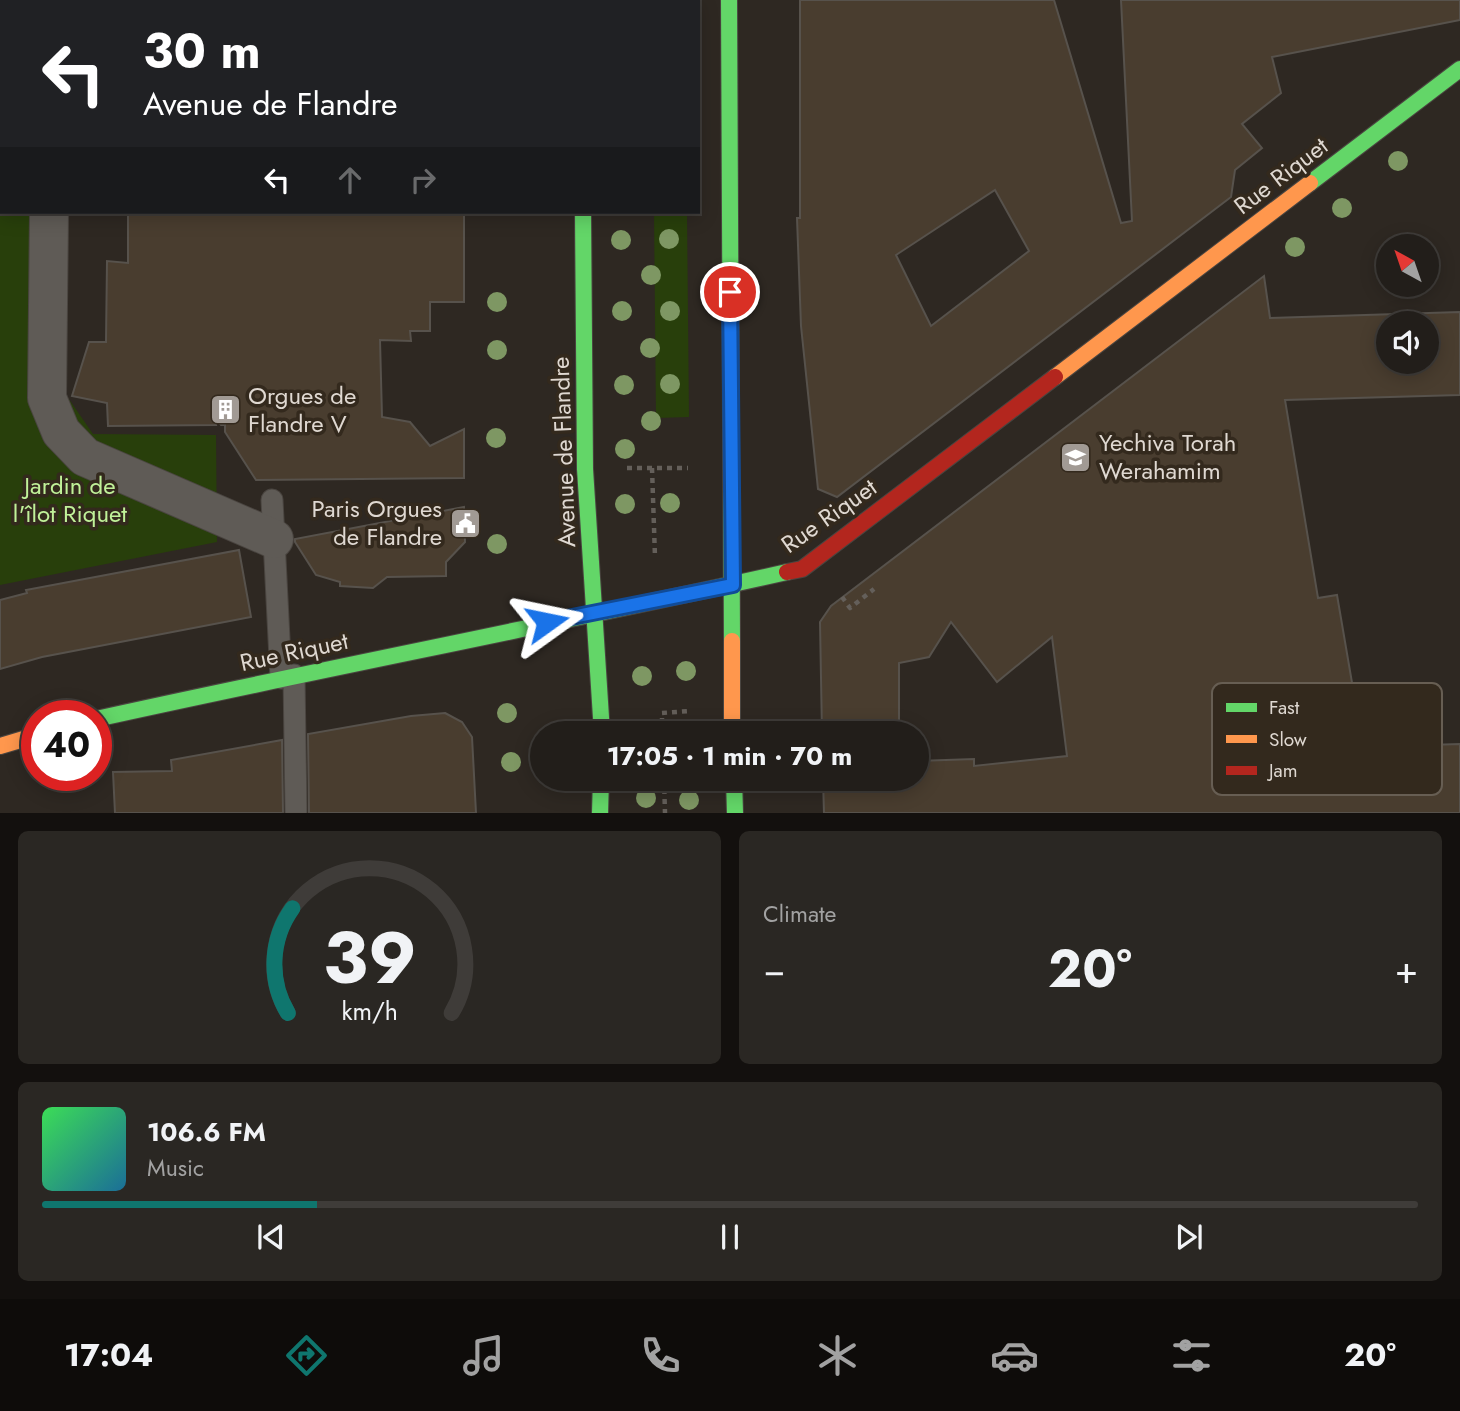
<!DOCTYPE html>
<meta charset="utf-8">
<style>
:root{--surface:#221e1a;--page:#2a2723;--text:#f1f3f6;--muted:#a2a2a2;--line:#3f3c39;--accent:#0f766e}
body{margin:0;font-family:Jost,sans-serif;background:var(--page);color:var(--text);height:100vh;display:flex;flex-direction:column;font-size:26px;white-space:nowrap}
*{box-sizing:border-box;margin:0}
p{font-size:23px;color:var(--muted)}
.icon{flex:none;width:38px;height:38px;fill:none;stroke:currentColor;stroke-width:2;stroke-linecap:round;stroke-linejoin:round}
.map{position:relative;height:813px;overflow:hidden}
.drawer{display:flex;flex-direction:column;gap:18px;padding:18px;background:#13100e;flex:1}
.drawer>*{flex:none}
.banner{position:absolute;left:0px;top:0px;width:700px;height:214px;box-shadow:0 4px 18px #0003,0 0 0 2px var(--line);background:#202124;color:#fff;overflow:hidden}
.needle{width:46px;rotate:320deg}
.fabs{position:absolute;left:1376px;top:234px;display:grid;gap:14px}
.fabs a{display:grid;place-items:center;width:63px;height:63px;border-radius:50%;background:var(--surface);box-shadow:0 4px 18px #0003,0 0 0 2px var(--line);font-size:35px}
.speed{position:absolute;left:21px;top:700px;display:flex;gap:14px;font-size:35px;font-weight:700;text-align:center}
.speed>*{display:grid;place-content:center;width:91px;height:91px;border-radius:50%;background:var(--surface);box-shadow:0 4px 18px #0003,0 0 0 2px var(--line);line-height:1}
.speed .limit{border:10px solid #d22;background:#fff;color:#111}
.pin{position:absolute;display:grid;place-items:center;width:60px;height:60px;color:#fff;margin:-30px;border:4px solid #fff;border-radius:50%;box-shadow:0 2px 7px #0007}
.me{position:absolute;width:77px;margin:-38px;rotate:78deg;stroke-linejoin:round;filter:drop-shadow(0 0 5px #0008)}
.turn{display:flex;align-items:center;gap:24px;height:147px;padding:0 28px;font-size:32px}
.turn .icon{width:91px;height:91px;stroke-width:2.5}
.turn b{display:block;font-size:49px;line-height:60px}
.lanes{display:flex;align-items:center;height:66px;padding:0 28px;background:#0003;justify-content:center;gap:35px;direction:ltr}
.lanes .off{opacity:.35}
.big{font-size:52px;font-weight:700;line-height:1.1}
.drawer .widget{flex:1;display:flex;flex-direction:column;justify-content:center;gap:10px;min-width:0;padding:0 24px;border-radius:10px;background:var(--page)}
.drawer .dial{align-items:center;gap:0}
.dial svg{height:182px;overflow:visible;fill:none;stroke:var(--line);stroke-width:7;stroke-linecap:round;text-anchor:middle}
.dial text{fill:var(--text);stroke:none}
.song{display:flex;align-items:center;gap:21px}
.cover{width:84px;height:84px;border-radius:10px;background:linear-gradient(135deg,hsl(130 70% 55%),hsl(200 70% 35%))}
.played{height:7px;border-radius:4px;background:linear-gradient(90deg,var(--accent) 20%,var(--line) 20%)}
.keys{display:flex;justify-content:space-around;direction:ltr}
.heat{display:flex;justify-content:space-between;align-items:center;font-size:38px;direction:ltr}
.drawer .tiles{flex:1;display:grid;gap:18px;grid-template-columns:1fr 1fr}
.widget:last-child{grid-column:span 2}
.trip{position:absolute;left:530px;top:721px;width:399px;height:70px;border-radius:35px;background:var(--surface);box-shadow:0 4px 18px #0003,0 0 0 2px var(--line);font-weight:700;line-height:70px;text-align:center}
.tabs{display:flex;height:112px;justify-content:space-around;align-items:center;background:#0e0c0a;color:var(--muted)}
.tabs .icon{width:49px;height:49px}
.tabs .on{color:var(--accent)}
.tabs b{font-size:32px;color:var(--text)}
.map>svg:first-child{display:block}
</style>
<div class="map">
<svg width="1460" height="813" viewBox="0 0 1460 813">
<rect width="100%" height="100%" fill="#2e2822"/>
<path fill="#283f0b" d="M 0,0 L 60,0 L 2,2 L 2,212 L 61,212 L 64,392 L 93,434 L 216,435 L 217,542 L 0,585 Z
M 654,212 L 687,212 L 689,417 L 656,418 Z"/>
<path fill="#493d2f" stroke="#57524c" stroke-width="2" fill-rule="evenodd" d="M 800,0 L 1054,0 L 1121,223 L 1132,221 L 1121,0 L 1460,0 L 1460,20 L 1272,57 L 1281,93 L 1242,124 L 1262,148 L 1235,170 L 1231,197 L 837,497 L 818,489 L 801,326 L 797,218 L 800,218 ZM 995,190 L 1029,251 L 931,326 L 896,255 Z
M 128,212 L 464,212 L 464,302 L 430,302 L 430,331 L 410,331 L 411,341 L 380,340 L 382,417 L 410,422 L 430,446 L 464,429 L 464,478 L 256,480 L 225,432 L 225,425 L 221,425 L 213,414 L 216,425 L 108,426 L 107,403 L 72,396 L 89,342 L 106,342 L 107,261 L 128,263 Z
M 1264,276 L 1270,318 L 1460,312 L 1460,395 L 1285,400 L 1318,598 L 1337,595 L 1363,747 L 1460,744 L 1460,813 L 824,813 L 823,779 L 917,779 L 917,761 L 974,759 L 974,766 L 1067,756 L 1052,637 L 997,682 L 951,622 L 929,657 L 899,663 L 899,733 L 822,733 L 820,622 L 831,606 ZM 1388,324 L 1426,324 L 1426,362 L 1388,362 Z
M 464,507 L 465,542 L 446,562 L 446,576 L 387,577 L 373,588 L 340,586 L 340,582 L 316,575 L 295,542 L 295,539 Z
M 239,550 L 251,617 L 42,657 L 0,669 L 0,600 L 27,593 L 26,590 Z
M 445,713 L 462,722 L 472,737 L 476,813 L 309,813 L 308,734 L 411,716 Z
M 282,740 L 283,813 L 115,813 L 113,772 L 172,771 L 171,760 Z"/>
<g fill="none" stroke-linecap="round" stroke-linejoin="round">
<defs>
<path id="lane" d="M 272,500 L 281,678
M 294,675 L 296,813"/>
<path id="street" d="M 45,0 L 46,2
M 49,212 L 47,398 L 61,432 L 85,457 L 274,539"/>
<path id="fast" d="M 581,0 L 581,2
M 729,0 L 732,641
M 1310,183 L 1460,69
M 583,212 L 585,469 L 602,733
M 96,719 C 326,668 557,624 787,572
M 734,779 L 735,813
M 600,813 L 601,779"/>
<path id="slow" d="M 1055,377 L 1310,183
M 732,641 L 732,733
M 0,746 L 37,735"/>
<path id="jam" d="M 787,572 L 802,569 L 1055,377"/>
</defs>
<use href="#lane" stroke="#4a4540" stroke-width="23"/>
<use href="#street" stroke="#4a4540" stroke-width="40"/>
<use href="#fast" stroke="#4a4540" stroke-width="18"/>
<use href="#slow" stroke="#4a4540" stroke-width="18"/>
<use href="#jam" stroke="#4a4540" stroke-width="18"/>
<path stroke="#645f5a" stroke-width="4.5" stroke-dasharray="5 5" stroke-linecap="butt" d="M 0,205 L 2,206
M 627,468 L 688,468
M 652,468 L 655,557
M 842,597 L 850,608 L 874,589
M 662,733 L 662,713 L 689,711
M 664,779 L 665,813"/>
<use href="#lane" stroke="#5f5b56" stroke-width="21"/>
<use href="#street" stroke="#5f5b56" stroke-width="38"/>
<use href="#fast" stroke="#63d668" stroke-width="16"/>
<use href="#slow" stroke="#ff974d" stroke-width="16"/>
<use href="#jam" stroke="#b3261e" stroke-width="16"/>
</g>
<g fill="#7e9763">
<circle cx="1398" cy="161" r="10"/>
<circle cx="1342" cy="208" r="10"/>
<circle cx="669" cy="239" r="10"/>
<circle cx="621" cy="240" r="10"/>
<circle cx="1295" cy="247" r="10"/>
<circle cx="651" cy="275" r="10"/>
<circle cx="497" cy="302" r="10"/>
<circle cx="622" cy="311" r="10"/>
<circle cx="670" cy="311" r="10"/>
<circle cx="650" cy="348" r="10"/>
<circle cx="497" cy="350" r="10"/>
<circle cx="670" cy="384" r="10"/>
<circle cx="624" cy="385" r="10"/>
<circle cx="651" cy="421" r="10"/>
<circle cx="496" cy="438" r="10"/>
<circle cx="625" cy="449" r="10"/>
<circle cx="670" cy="503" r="10"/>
<circle cx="625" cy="504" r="10"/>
<circle cx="497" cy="544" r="10"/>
<circle cx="686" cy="671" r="10"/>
<circle cx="642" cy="676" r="10"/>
<circle cx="507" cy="713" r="10"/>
<circle cx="511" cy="762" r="10"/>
<circle cx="646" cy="798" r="10"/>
<circle cx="689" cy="800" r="10"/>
</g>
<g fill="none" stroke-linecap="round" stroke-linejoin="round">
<defs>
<path id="route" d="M 547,622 L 733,585 L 730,292"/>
</defs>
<use href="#route" stroke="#114b97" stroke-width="18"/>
<use href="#route" stroke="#1a73e8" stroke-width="12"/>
</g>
<defs>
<symbol id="building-square" viewBox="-11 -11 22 22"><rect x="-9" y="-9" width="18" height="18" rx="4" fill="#a19a94" stroke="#33291d"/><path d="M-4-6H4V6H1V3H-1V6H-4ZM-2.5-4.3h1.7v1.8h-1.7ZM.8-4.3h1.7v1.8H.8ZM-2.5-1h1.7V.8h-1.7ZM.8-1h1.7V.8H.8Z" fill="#fff"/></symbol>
<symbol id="school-square" viewBox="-11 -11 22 22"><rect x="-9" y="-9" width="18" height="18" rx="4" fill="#a19a94" stroke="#33291d"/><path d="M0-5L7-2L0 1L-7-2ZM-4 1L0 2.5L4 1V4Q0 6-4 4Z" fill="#fff"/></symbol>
<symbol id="civic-square" viewBox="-11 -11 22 22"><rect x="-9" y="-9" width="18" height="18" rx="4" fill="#a19a94" stroke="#33291d"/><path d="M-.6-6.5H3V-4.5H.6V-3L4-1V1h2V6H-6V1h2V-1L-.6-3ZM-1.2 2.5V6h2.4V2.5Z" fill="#fff"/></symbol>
</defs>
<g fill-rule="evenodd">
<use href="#building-square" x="208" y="392" width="35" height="35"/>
<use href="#school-square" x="1058" y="440" width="35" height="35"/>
<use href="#civic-square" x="448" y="506" width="35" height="35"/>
</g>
<g text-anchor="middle" stroke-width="7" stroke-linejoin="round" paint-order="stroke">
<g font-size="24" fill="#dfd8d1" stroke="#33291d">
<text transform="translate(1281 176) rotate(-37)" y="8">Rue Riquet</text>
<text transform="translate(564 452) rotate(-92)" y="8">Avenue de Flandre</text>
<text transform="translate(829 516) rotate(-35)" y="8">Rue Riquet</text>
<text transform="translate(294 652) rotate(-12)" y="8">Rue Riquet</text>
</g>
<g font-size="24" fill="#dfd8d1" stroke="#33291d" text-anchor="start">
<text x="248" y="404">Orgues de<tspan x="248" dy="28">Flandre V</tspan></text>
<text x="1099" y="451">Yechiva Torah<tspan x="1099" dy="28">Werahamim</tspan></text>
<text x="442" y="517" text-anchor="end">Paris Orgues<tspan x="442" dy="28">de Flandre</tspan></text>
</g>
<g font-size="24" fill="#c0f199" stroke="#33291d">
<text x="70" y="494">Jardin de<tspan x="70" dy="28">l'îlot Riquet</tspan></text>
</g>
</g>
<rect x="1212" y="683" width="230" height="112" rx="10" fill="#33291d" stroke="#675e53" stroke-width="2"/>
<rect x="1226" y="703" width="31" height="9" fill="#63d668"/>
<rect x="1226" y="735" width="31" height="8" fill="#ff974d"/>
<rect x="1226" y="766" width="31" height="9" fill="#b3261e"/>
<g font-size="19" fill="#dfd8d1">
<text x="1269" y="714">Fast</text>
<text x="1269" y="746">Slow</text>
<text x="1269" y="777">Jam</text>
</g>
</svg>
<div class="fabs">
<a><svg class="needle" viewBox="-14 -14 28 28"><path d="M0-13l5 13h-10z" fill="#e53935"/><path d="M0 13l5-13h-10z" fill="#a2a2a2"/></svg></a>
<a><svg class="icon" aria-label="sound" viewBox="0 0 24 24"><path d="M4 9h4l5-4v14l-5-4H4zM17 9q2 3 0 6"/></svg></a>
</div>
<div class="speed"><div class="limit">40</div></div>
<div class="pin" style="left:730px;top:292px;background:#d93025"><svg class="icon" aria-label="arrive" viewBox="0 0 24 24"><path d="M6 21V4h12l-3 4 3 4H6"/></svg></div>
<svg class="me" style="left:547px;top:622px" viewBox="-20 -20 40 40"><path d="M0-17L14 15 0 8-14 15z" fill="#1a73e8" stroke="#fff" stroke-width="4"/></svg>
<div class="trip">17:05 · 1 min · 70 m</div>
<div class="banner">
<div class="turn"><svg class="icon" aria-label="left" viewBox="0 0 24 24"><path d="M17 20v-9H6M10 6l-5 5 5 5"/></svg><div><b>30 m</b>Avenue de Flandre</div></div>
<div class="lanes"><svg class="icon" aria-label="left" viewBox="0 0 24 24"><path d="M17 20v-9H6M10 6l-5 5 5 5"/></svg><svg class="icon off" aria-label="ahead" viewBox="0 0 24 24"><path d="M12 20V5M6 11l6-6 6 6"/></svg><svg class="icon off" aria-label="right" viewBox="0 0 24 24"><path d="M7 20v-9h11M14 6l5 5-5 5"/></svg></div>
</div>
</div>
<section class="drawer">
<div class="tiles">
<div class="widget dial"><svg viewBox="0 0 100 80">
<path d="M14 69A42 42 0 1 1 86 69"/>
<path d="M14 69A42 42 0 0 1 16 23" stroke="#0f766e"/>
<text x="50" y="56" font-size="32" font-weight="700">39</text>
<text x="50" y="72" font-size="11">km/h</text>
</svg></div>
<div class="widget"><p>Climate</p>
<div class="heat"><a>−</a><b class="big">20°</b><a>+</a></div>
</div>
<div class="widget">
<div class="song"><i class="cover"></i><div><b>106.6 FM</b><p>Music</p></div></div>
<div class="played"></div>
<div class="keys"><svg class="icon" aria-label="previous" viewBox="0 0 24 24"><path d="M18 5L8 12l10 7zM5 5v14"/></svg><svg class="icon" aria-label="pause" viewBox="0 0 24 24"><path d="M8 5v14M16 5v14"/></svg><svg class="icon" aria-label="next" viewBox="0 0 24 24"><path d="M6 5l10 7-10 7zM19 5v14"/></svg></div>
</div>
</div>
</section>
<nav class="tabs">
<b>17:04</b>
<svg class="icon on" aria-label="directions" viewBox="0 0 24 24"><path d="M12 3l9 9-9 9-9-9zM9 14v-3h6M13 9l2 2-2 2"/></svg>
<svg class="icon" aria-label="music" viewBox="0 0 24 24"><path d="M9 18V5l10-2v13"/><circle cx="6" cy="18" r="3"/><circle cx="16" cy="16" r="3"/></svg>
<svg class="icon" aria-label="phone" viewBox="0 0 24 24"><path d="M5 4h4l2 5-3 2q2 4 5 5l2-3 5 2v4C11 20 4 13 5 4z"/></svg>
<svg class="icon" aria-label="climate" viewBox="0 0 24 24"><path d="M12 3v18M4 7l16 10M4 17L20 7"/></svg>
<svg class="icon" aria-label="car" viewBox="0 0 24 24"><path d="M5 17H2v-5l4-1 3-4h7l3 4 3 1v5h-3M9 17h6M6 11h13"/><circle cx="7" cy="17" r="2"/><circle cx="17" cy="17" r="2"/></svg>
<svg class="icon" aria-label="filters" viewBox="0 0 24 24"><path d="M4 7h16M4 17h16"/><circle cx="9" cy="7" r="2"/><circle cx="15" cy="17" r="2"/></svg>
<b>20°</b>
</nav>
